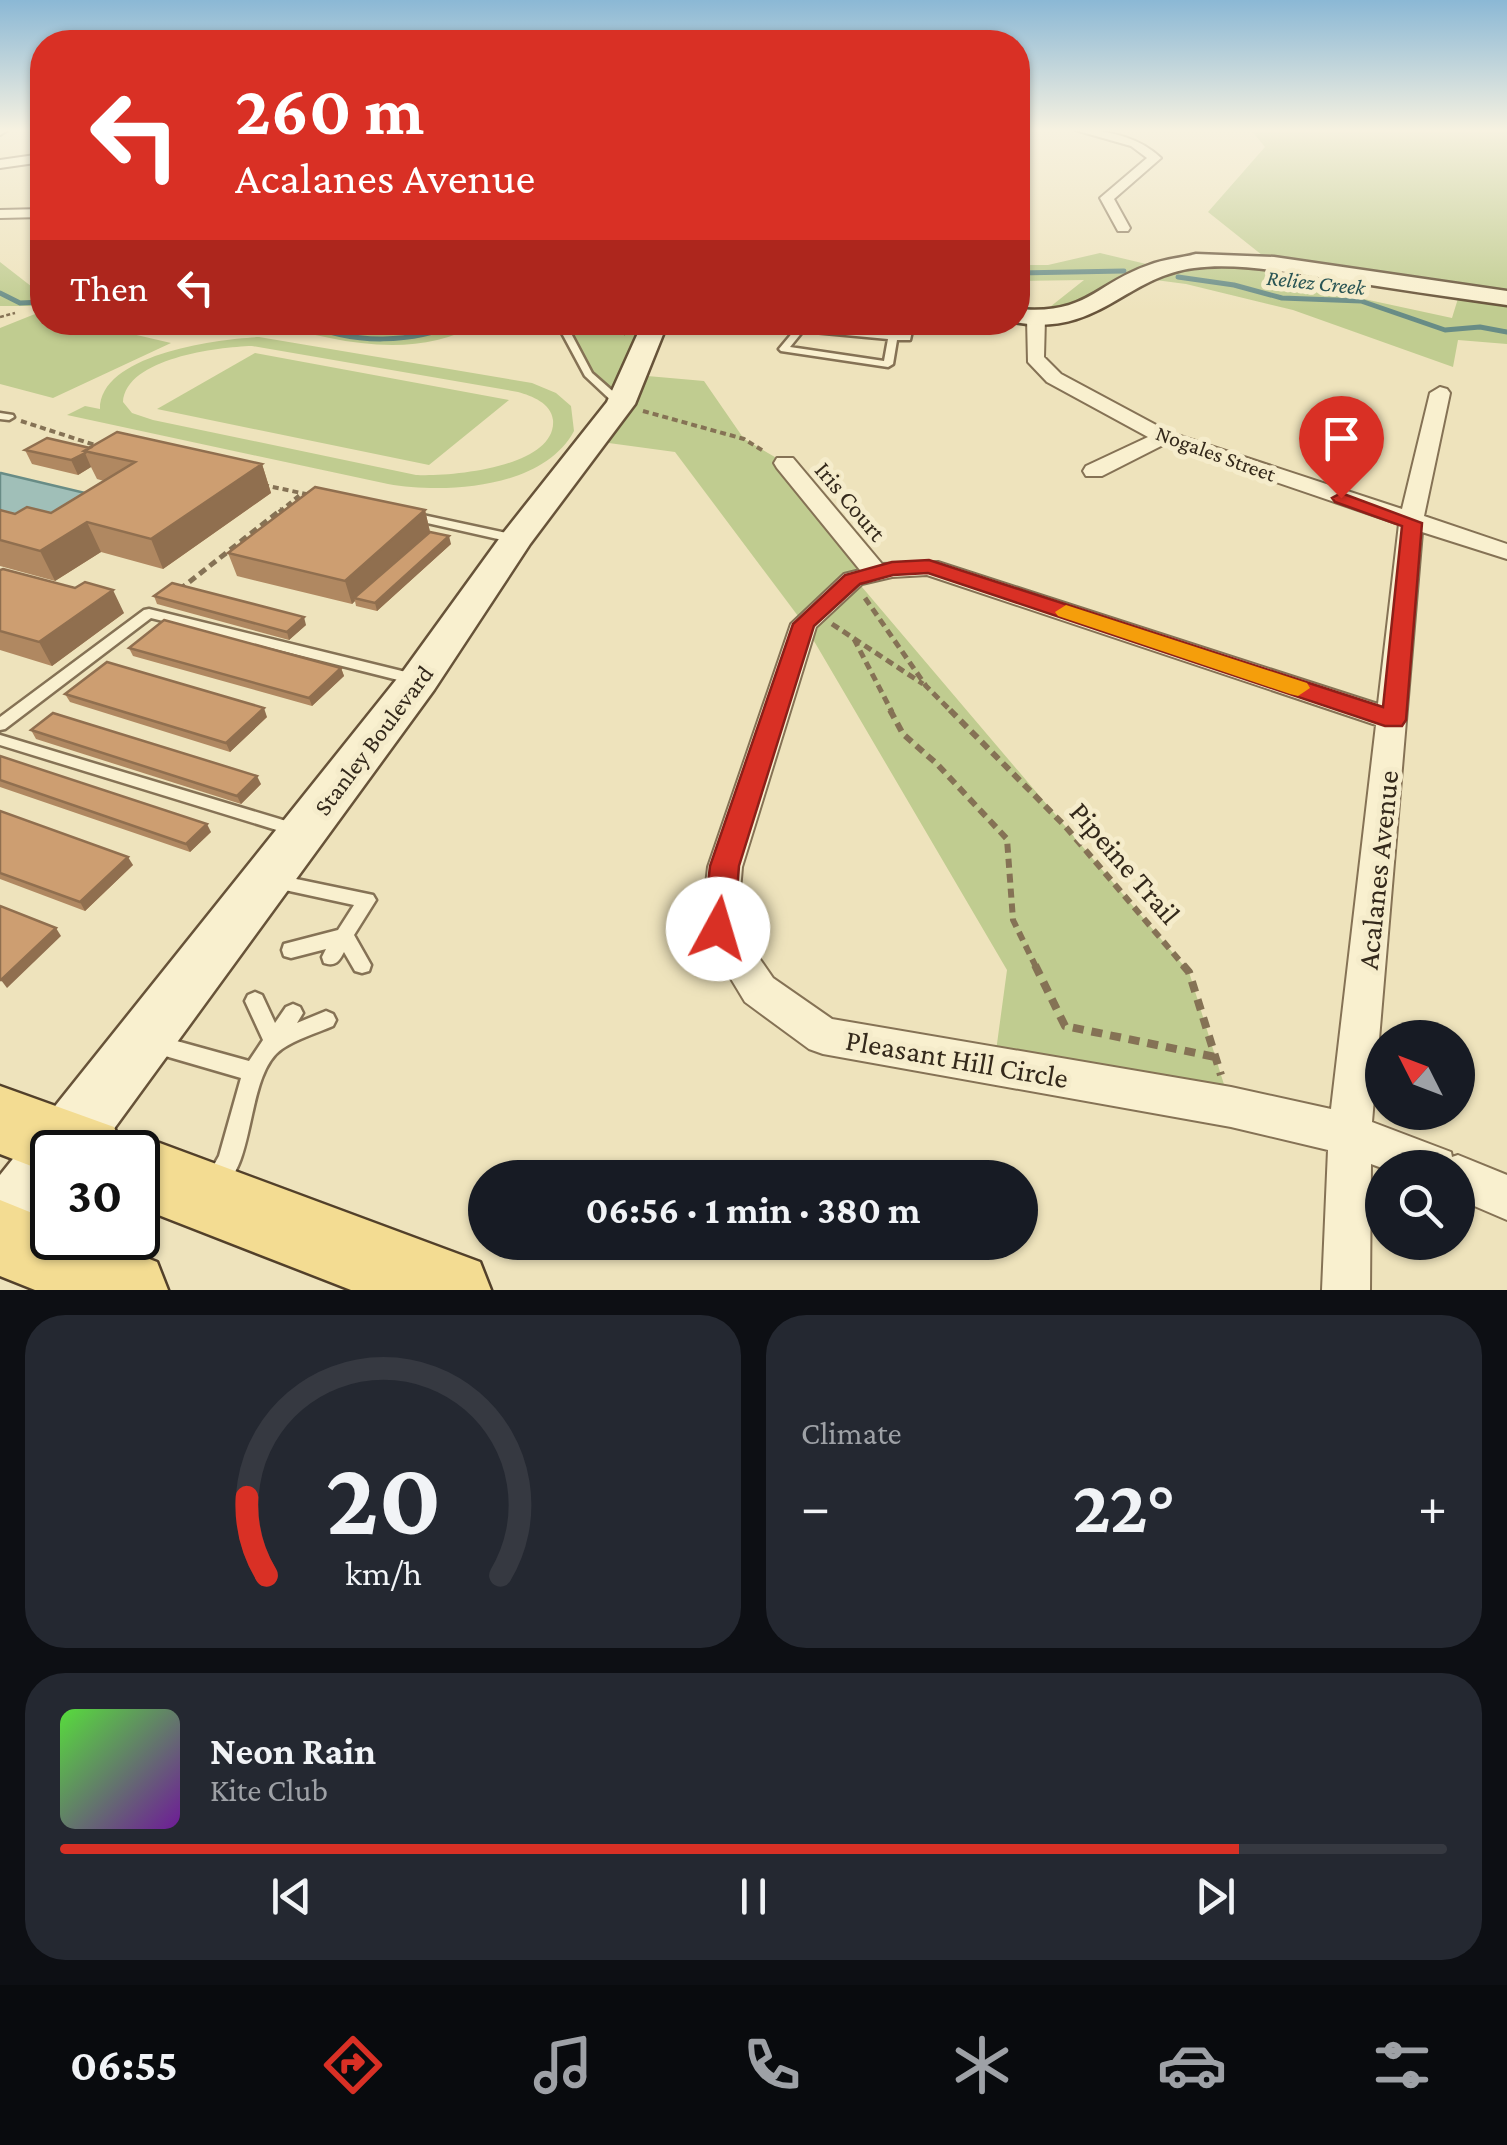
<!DOCTYPE html>
<meta charset="utf-8">
<style>
:root{--surface:#171b24;--page:#242831;--text:#f1f3f6;--muted:#9ea1a6;--line:#363941;--accent:#d93025}
body{margin:0;font-family:"Crimson Pro",serif;background:var(--page);color:var(--text);height:100vh;display:flex;flex-direction:column;font-size:38px;white-space:nowrap}
*{box-sizing:border-box;margin:0}
p{font-size:32px;color:var(--muted)}
.icon{flex:none;width:55px;height:55px;fill:none;stroke:currentColor;stroke-width:2;stroke-linecap:round;stroke-linejoin:round}
.map{position:relative;height:1290px;overflow:hidden}
.panel{display:flex;flex-direction:column;gap:25px;padding:25px;background:#0d0f14;flex:1}
.panel>*{flex:none}
.top-card{position:absolute;left:30px;top:30px;width:1000px;height:305px;border-radius:40px;box-shadow:0 2px 8px #0004;background:#d93025;color:#fff;overflow:hidden}
.needle{width:65px;rotate:312deg}
.controls{position:absolute;left:1365px;top:1020px;display:grid;gap:20px}
.controls a{display:grid;place-items:center;width:110px;height:110px;border-radius:50%;background:var(--surface);box-shadow:0 2px 8px #0004;font-size:50px}
.speed{position:absolute;left:30px;top:1130px;display:flex;gap:20px;font-size:50px;font-weight:700;text-align:center}
.speed>*{display:grid;place-content:center;width:130px;height:130px;border-radius:50%;background:var(--surface);box-shadow:0 2px 8px #0004;line-height:1}
.speed .limit{border:5px solid #111;border-radius:15px;background:#fff;color:#111}
.pin{position:absolute;display:grid;place-items:center;width:85px;height:85px;color:#fff;margin:-102px -42px;border-radius:50% 50% 50% 0;rotate:-45deg;box-shadow:0 0 10px #0007}
.pin .icon{rotate:45deg}
.me{position:absolute;width:110px;margin:-55px;rotate:6deg;stroke-linejoin:round;filter:drop-shadow(0 0 8px #0008)}
.turn{display:flex;align-items:center;gap:35px;height:210px;padding:0 40px;font-size:45px}
.turn .icon{width:130px;height:130px;stroke-width:2.5}
.turn b{display:block;font-size:70px;line-height:85px}
.then{display:flex;align-items:center;height:95px;padding:0 40px;background:#0003;gap:20px;font-size:38px}
.big{font-size:75px;font-weight:700;line-height:1.1}
.panel .tile{flex:1;display:flex;flex-direction:column;justify-content:center;gap:15px;min-width:0;padding:0 35px;border-radius:40px;background:var(--page)}
.panel .dial{align-items:center;gap:0}
.dial svg{height:260px;overflow:visible;fill:none;stroke:var(--line);stroke-width:7;stroke-linecap:round;text-anchor:middle}
.dial text{fill:var(--text);stroke:none}
.song{display:flex;align-items:center;gap:30px}
.cover{width:120px;height:120px;border-radius:15px;background:linear-gradient(135deg,hsl(110 70% 55%),hsl(280 70% 35%))}
.played{height:10px;border-radius:5px;background:linear-gradient(90deg,var(--accent) 85%,var(--line) 85%)}
.keys{display:flex;justify-content:space-around;direction:ltr}
.heat{display:flex;justify-content:space-between;align-items:center;font-size:55px;direction:ltr}
.panel .tiles{flex:1;display:grid;gap:25px;grid-template-columns:1fr 1fr}
.tile:last-child{grid-column:span 2}
.trip{position:absolute;left:468px;top:1160px;width:570px;height:100px;border-radius:50px;background:var(--surface);box-shadow:0 2px 8px #0004;font-weight:700;line-height:100px;text-align:center}
.tabs{display:flex;height:160px;justify-content:space-around;align-items:center;background:#090b0e;color:var(--muted)}
.tabs .icon{width:70px;height:70px}
.tabs .on{color:var(--accent)}
.tabs b{font-size:45px;color:var(--text)}
.map>svg:first-child{display:block}
</style>
<div class="map">
<svg width="1507" height="1290" viewBox="0 0 1507 1290">
<rect width="100%" height="100%" fill="#eee3bc"/>
<path fill="#c0cc90" fill-rule="evenodd" d="M 1251,130 L 1507,130 L 1507,344 L 1458,340 L 1453,367 L 1293,310 L 1186,284 L 1140,278 L 1036,318 L 1084,280 L 1018,281 L 1018,265 L 1048,265 L 1100,253 L 1163,268 L 1272,263 L 1208,212 L 1265,147 ZM 1335,273 L 1460,292 L 1452,318 L 1327,291 Z
M 0,262 L 36,290 L 42,290 L 42,306 L 0,306 Z
M 40,312 L 42,322 L 85,323 L 171,343 L 53,398 L 0,384 L 0,328 Z
M 269,323 L 340,323 L 381,331 L 480,323 C 415,361 337,342 269,323 Z
M 560,323 L 656,323 L 636,375 L 704,381 L 744,439 L 785,463 L 876,573 L 856,580 L 1189,972 L 1231,1107 L 994,1066 L 1007,970 L 804,624 L 675,452 L 594,441 L 620,404 L 588,374 Z
M 259,337 L 532,383 L 556,393 L 571,406 L 574,431 C 543,489 445,494 388,484 L 67,415 L 85,406 L 100,409 C 100,354 217,339 259,337 ZM 252,346 L 518,392 C 532,396 551,403 553,420 C 557,468 447,477 416,475 L 153,420 L 132,413 L 123,402 C 126,358 218,347 252,346 Z
M 255,353 L 509,400 L 429,465 L 157,409 Z"/>
<path fill="#a0bfb8" stroke="#688c86" stroke-width="2.5" d="M 0,473 L 1,473 L 102,497 L 36,537 L 0,528 Z"/>
<g fill="none" stroke-linecap="round" stroke-linejoin="round">
<path stroke="#688c86" stroke-width="5" d="M 1018,273 L 1124,271
M 1178,277 L 1234,285 L 1282,298 L 1361,301 L 1445,330 L 1480,327 L 1507,332
M 0,293 L 20,303 L 42,302
M 304,322 C 353,346 413,343 463,322"/>
<defs>
<path id="lane" d="M 556,322 L 565,322 L 592,373 L 625,402 L 625,406 L 617,406 L 585,376 Z
M 721,322 L 760,322 L 903,335 L 906,322 L 914,322 L 910,340 L 897,340 L 893,364 L 888,367 L 781,351 L 779,349 L 794,331 ZM 803,331 L 888,339 L 884,361 L 790,347 Z
M 0,413 L 13,415 L 14,417 L 9,420 L 0,419 Z
M 418,514 L 516,535 L 522,539 L 516,543 L 414,520 L 412,518 Z
M 149,609 L 414,674 L 421,679 L 414,684 L 151,618 L 5,729 L 0,730 L 0,717 L 144,610 Z
M 0,735 L 296,824 L 302,826 L 304,830 L 302,834 L 296,836 L 0,745 Z
M 277,875 L 373,895 L 376,900 L 354,935 L 371,965 L 369,971 L 362,973 L 355,971 L 344,952 C 339,961 336,967 324,963 L 322,957 L 326,949 L 291,958 L 284,956 L 282,950 L 284,944 L 338,930 L 354,905 L 271,887 L 268,882 L 271,877 Z
M 255,992 L 262,995 L 275,1023 L 286,1007 L 293,1004 L 300,1007 L 303,1013 L 297,1023 L 326,1011 L 333,1014 L 336,1020 L 333,1026 C 317,1033 296,1039 282,1049 C 244,1075 257,1173 217,1190 L 209,1187 L 206,1179 L 219,1156 L 241,1078 L 155,1053 L 148,1050 L 145,1044 L 148,1038 L 155,1035 L 249,1061 L 263,1040 L 245,1001 L 248,995 Z"/>
<path id="street" d="M 0,130 L 8,130 L 0,135 Z
M 1075,130 C 1106,130 1138,136 1161,158 L 1114,199 L 1130,228 L 1128,231 L 1118,231 L 1100,198 L 1147,158 L 1131,146 Z
M 42,154 L 42,162 L 0,168 L 0,160 Z
M 42,209 L 42,217 L 0,218 L 0,210 Z
M 1036,313 L 1045,318 L 1044,357 L 1061,374 L 1171,433 L 1402,509 L 1430,393 L 1440,387 L 1447,389 L 1450,393 L 1424,516 L 1507,544 L 1507,559 L 1422,532 L 1372,1122 L 1451,1152 L 1452,1157 L 1458,1155 L 1507,1175 L 1507,1220 L 1458,1199 L 1458,1168 L 1382,1168 L 1371,1164 L 1370,1290 L 1322,1290 L 1328,1150 L 1231,1127 L 823,1054 L 809,1049 L 745,1002 L 701,929 L 708,867 L 791,624 L 844,574 L 860,570 L 777,468 L 774,463 L 777,458 L 793,458 L 882,564 L 938,562 L 1378,704 L 1399,524 L 1165,444 L 1102,476 L 1086,476 L 1083,471 L 1086,466 L 1148,437 L 1047,382 L 1028,362 L 1027,318 ZM 927,575 L 1376,725 L 1331,1109 L 1231,1087 L 832,1019 L 773,978 L 737,926 L 742,867 L 816,627 L 862,584 L 892,577 Z"/>
<path id="secondary" d="M 1196,254 L 1274,257 L 1507,291 L 1507,305 C 1449,297 1390,288 1332,279 C 1288,273 1238,262 1194,268 C 1124,277 1098,338 1014,322 L 1018,322 L 1018,309 C 1088,315 1094,284 1149,265 C 1164,259 1181,258 1196,254 Z
M 643,322 L 668,322 L 635,404 L 530,544 L 434,690 L 97,1152 L 52,1152 C 52,1206 57,1238 0,1261 L 0,1175 L 404,670 L 504,532 L 607,402 Z"/>
<path id="primary" d="M 0,1086 L 114,1127 L 120,1142 L 138,1135 L 480,1262 L 491,1290 L 351,1290 L 138,1207 L 138,1152 L 52,1152 L 52,1174 L 0,1154 Z
M 0,1200 L 52,1221 L 52,1238 L 95,1238 L 157,1262 L 168,1290 L 35,1290 L 0,1276 Z"/>
</defs>
<use href="#lane" stroke="#857255" stroke-width="5"/>
<use href="#street" stroke="#857255" stroke-width="4"/>
<use href="#secondary" stroke="#675339" stroke-width="5"/>
<use href="#primary" stroke="#52402a" stroke-width="5"/>
<path stroke="#857255" stroke-width="2.5" stroke-dasharray="4 2.5" stroke-linecap="butt" d="M 0,317 L 15,313
M 598,322 L 627,335"/>
<path stroke="#857255" stroke-width="4" stroke-dasharray="6 4" stroke-linecap="butt" d="M 643,411 L 744,439 L 765,452
M 21,421 L 101,447
M 263,485 L 311,495
M 279,512 L 300,495"/>
<path stroke="#857255" stroke-width="5" stroke-dasharray="8 5" stroke-linecap="butt" d="M 179,590 L 282,509
M 865,598 L 926,686 L 952,712
M 832,624 L 923,684
M 854,639 L 892,712"/>
<path stroke="#857255" stroke-width="6" stroke-dasharray="9 6" stroke-linecap="butt" d="M 890,710 L 903,734 L 937,764 L 1007,839 L 1013,920 L 1036,967
M 950,710 L 1065,826 L 1185,967"/>
<path stroke="#857255" stroke-width="8" stroke-dasharray="11 8" stroke-linecap="butt" d="M 1035,965 L 1065,1026 L 1215,1057
M 1183,965 L 1189,972 L 1221,1075"/>
<use href="#lane" fill="#f9f0cf" fill-rule="evenodd"/>
<use href="#street" fill="#f9f0cf" fill-rule="evenodd"/>
<use href="#secondary" fill="#f9f0cf" fill-rule="evenodd"/>
<use href="#primary" fill="#f3dc92" fill-rule="evenodd"/>
</g>
<path fill="#b08861" d="M 90,448 L 262,464 L 271,493 L 163,569 L 101,552 L 55,581 L 0,566 L 0,510 L 15,514 L 51,513 L 104,481 L 97,479 L 91,467 L 78,475 L 32,464 L 25,450 Z
M 425,510 L 430,532 L 451,544 L 377,611 L 356,606 L 355,601 L 352,604 L 237,576 L 228,553 Z
M 0,570 L 124,613 L 52,666 L 0,650 Z
M 154,596 L 306,625 L 289,640 L 157,604 Z
M 129,648 L 341,668 L 344,676 L 312,706 L 133,656 Z
M 65,694 L 267,717 L 230,752 L 70,702 Z
M 31,730 L 261,784 L 241,804 L 36,739 Z
M 0,756 L 211,832 L 190,852 L 0,787 Z
M 0,811 L 133,865 L 85,911 L 0,879 Z"/>
<path fill="#906f4f" d="M 85,453 L 91,467 L 78,475 L 71,460 Z
M 262,464 L 271,493 L 163,569 L 151,539 Z
M 425,510 L 430,532 L 354,598 L 355,601 L 352,604 L 345,581 Z
M 87,522 L 101,552 L 55,581 L 40,551 Z
M 449,536 L 451,544 L 377,611 L 375,603 Z
M 113,590 L 124,613 L 52,666 L 39,642 Z
M 304,617 L 306,625 L 289,640 L 287,632 Z
M 341,668 L 344,676 L 312,706 L 309,698 Z
M 264,708 L 267,717 L 230,752 L 226,743 Z
M 257,776 L 261,784 L 241,804 L 237,796 Z
M 207,824 L 211,832 L 190,852 L 186,844 Z
M 128,857 L 133,865 L 85,911 L 80,902 Z
M 56,928 L 61,936 L 7,988 L 1,980 Z"/>
<path fill="#cd9e71" stroke="#906f4f" stroke-width="2.5" d="M 117,432 L 262,464 L 151,539 L 87,522 L 40,551 L 0,540 L 0,510 L 15,514 L 27,507 L 51,513 L 135,462 L 84,451 Z
M 47,438 L 90,448 L 84,451 L 85,453 L 71,460 L 25,450 Z
M 315,487 L 425,510 L 345,581 L 228,553 Z
M 430,532 L 449,536 L 375,603 L 354,598 Z
M 3,569 L 75,588 L 85,582 L 113,590 L 39,642 L 0,631 L 0,570 Z
M 172,583 L 304,617 L 287,632 L 154,596 Z
M 164,620 L 341,668 L 309,698 L 129,648 Z
M 107,662 L 264,708 L 226,743 L 65,694 Z
M 53,713 L 257,776 L 237,796 L 31,730 Z
M 0,756 L 207,824 L 186,844 L 0,780 Z
M 0,811 L 128,857 L 80,902 L 0,873 Z
M 0,906 L 56,928 L 1,980 L 0,979 Z"/>
<linearGradient id="sky" x2="0" y2="1"><stop stop-color="#8bb8d5"/><stop offset="0.42" stop-color="#f7f2e1"/><stop offset="1" stop-color="#f7f2e1" stop-opacity="0"/></linearGradient>
<rect width="1507" height="311" fill="url(#sky)"/>
<path fill="#d93025" stroke="#8d1f18" stroke-width="2.5" d="M 1341,493 L 1422,523 L 1406,720 L 1402,726 L 1385,726 L 928,573 L 893,575 L 860,584 L 814,626 L 739,866 L 734,929 L 729,938 L 718,942 L 708,938 L 703,929 L 710,866 L 793,624 L 845,575 L 892,562 L 929,560 L 1383,707 L 1402,526 L 1335,502 L 1332,498 Z"/>
<path fill="#f59e0b" d="M 1066,605 L 1307,683 L 1310,688 L 1298,696 L 1290,694 L 1058,616 L 1055,612 Z"/>
<g text-anchor="middle" stroke-width="10" stroke-linejoin="round" paint-order="stroke">
<g font-size="22" font-style="italic" fill="#295454" stroke="#f5eccb">
<text transform="translate(1316 282) rotate(6)" y="8">Reliez Creek</text>
</g>
<g font-size="22" fill="#34291b" stroke="#f5eccb">
<text transform="translate(1216 453) rotate(20)" y="8">Nogales Street</text>
</g>
<g font-size="25" fill="#34291b" stroke="#f5eccb">
<text transform="translate(851 501) rotate(50)" y="9">Iris Court</text>
<text transform="translate(373 740) rotate(-53)" y="9">Stanley Boulevard</text>
</g>
<g font-size="30" fill="#34291b" stroke="#f5eccb">
<text transform="translate(1125 863) rotate(49)" y="10">Pipeine Trail</text>
<text transform="translate(1378 870) rotate(-84)" y="10">Acalanes Avenue</text>
<text transform="translate(957 1059) rotate(10)" y="10">Pleasant Hill Circle</text>
</g>
</g>
</svg>
<div class="controls">
<a><svg class="needle" viewBox="-14 -14 28 28"><path d="M0-13l5 13h-10z" fill="#e53935"/><path d="M0 13l5-13h-10z" fill="#9ea1a6"/></svg></a>
<a><svg class="icon" aria-label="search" viewBox="0 0 24 24"><circle cx="10" cy="10" r="6"/><path d="M15 15l6 6"/></svg></a>
</div>
<div class="speed"><div class="limit">30</div></div>
<div class="pin" style="left:1341px;top:498px;background:#d93025"><svg class="icon" aria-label="arrive" viewBox="0 0 24 24"><path d="M6 21V4h12l-3 4 3 4H6"/></svg></div>
<svg class="me" style="left:718px;top:929px" viewBox="-20 -20 40 40"><circle r="19" fill="#fff"/><path d="M0-13L10 11 0 6-10 11z" fill="#d93025"/></svg>
<div class="trip">06:56 · 1 min · 380 m</div>
<div class="top-card">
<div class="turn"><svg class="icon" aria-label="left" viewBox="0 0 24 24"><path d="M17 20v-9H6M10 6l-5 5 5 5"/></svg><div><b>260 m</b>Acalanes Avenue</div></div>
<div class="then">Then<svg class="icon" aria-label="left" viewBox="0 0 24 24"><path d="M17 20v-9H6M10 6l-5 5 5 5"/></svg></div>
</div>
</div>
<section class="panel">
<div class="tiles">
<div class="tile dial"><svg viewBox="0 0 100 80">
<path d="M14 69A42 42 0 1 1 86 69"/>
<path d="M14 69A42 42 0 0 1 8 45" stroke="#d93025"/>
<text x="50" y="56" font-size="32" font-weight="700">20</text>
<text x="50" y="72" font-size="11">km/h</text>
</svg></div>
<div class="tile"><p>Climate</p>
<div class="heat"><a>−</a><b class="big">22°</b><a>+</a></div>
</div>
<div class="tile">
<div class="song"><i class="cover"></i><div><b>Neon Rain</b><p>Kite Club</p></div></div>
<div class="played"></div>
<div class="keys"><svg class="icon" aria-label="previous" viewBox="0 0 24 24"><path d="M18 5L8 12l10 7zM5 5v14"/></svg><svg class="icon" aria-label="pause" viewBox="0 0 24 24"><path d="M8 5v14M16 5v14"/></svg><svg class="icon" aria-label="next" viewBox="0 0 24 24"><path d="M6 5l10 7-10 7zM19 5v14"/></svg></div>
</div>
</div>
</section>
<nav class="tabs">
<b>06:55</b>
<svg class="icon on" aria-label="directions" viewBox="0 0 24 24"><path d="M12 3l9 9-9 9-9-9zM9 14v-3h6M13 9l2 2-2 2"/></svg>
<svg class="icon" aria-label="music" viewBox="0 0 24 24"><path d="M9 18V5l10-2v13"/><circle cx="6" cy="18" r="3"/><circle cx="16" cy="16" r="3"/></svg>
<svg class="icon" aria-label="phone" viewBox="0 0 24 24"><path d="M5 4h4l2 5-3 2q2 4 5 5l2-3 5 2v4C11 20 4 13 5 4z"/></svg>
<svg class="icon" aria-label="climate" viewBox="0 0 24 24"><path d="M12 3v18M4 7l16 10M4 17L20 7"/></svg>
<svg class="icon" aria-label="car" viewBox="0 0 24 24"><path d="M5 17H2v-5l4-1 3-4h7l3 4 3 1v5h-3M9 17h6M6 11h13"/><circle cx="7" cy="17" r="2"/><circle cx="17" cy="17" r="2"/></svg>
<svg class="icon" aria-label="filters" viewBox="0 0 24 24"><path d="M4 7h16M4 17h16"/><circle cx="9" cy="7" r="2"/><circle cx="15" cy="17" r="2"/></svg>
</nav>
